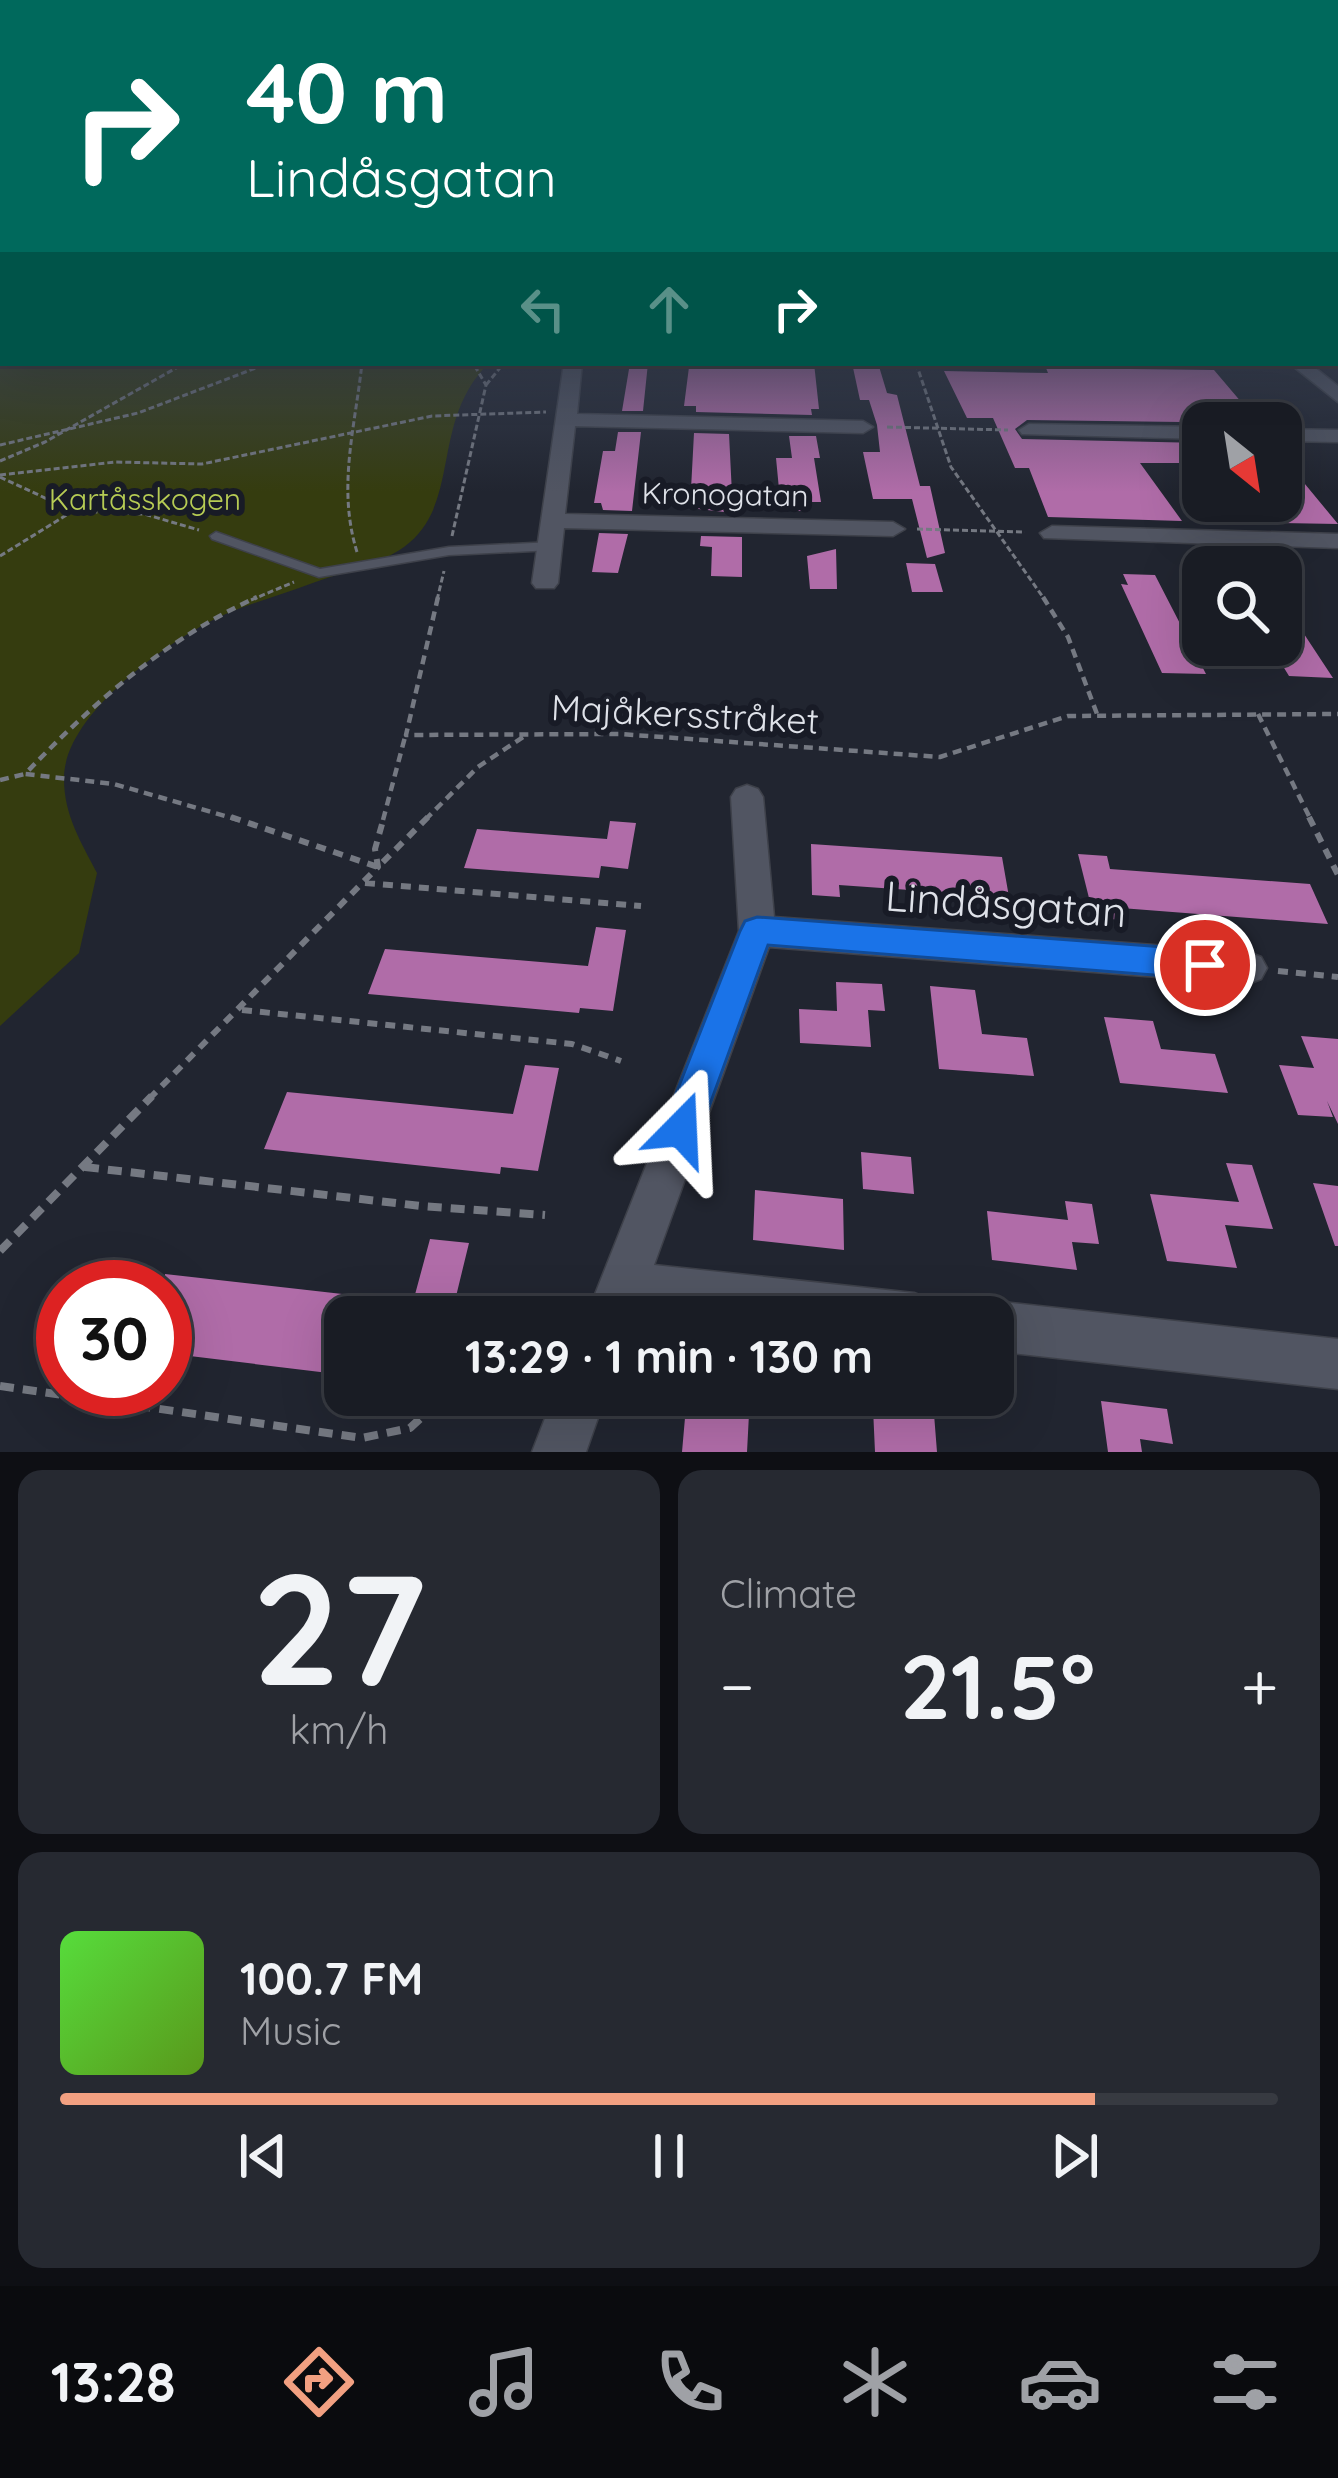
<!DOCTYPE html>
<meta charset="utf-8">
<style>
:root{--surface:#191c24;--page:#262931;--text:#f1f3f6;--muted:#9fa1a6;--line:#373a41;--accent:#f2a081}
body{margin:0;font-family:Quicksand,sans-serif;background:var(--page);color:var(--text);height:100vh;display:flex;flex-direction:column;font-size:45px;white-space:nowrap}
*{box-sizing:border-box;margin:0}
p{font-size:39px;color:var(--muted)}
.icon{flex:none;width:66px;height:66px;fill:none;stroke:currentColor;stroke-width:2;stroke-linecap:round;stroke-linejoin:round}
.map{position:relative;height:1452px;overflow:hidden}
.panel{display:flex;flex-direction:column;gap:18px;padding:18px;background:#0e0f14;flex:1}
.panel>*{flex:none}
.hud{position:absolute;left:0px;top:0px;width:1338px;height:366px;box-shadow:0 12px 48px #0002,0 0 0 3px var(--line);background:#00695c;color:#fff;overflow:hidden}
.needle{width:78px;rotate:150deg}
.tools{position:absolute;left:1182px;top:402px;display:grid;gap:24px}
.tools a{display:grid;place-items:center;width:120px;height:120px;border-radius:24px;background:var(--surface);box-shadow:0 12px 48px #0002,0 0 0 3px var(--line);font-size:60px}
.speed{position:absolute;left:36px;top:1260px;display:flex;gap:24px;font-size:60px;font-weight:700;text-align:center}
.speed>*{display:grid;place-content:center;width:156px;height:156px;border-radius:50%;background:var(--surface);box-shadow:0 12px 48px #0002,0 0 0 3px var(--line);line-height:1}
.speed .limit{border:18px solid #d22;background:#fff;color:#111}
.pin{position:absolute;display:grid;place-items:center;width:102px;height:102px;color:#fff;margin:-51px;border:6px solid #fff;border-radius:50%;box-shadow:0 3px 12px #0007}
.me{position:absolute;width:132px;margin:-66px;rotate:21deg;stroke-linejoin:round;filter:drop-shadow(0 0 9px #0008)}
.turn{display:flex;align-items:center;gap:42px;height:252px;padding:0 48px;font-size:54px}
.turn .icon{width:156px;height:156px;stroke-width:2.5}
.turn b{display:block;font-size:84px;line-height:102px}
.lanes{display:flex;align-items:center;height:114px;padding:0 48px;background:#0003;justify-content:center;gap:60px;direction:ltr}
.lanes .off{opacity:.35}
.big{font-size:90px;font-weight:700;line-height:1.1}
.panel .widget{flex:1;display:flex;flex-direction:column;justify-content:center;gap:18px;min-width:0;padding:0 42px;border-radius:24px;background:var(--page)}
.panel .dial{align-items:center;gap:0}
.dial b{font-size:156px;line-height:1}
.song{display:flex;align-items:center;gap:36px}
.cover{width:144px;height:144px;border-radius:18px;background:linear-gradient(135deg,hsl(110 70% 55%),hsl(90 70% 35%))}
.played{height:12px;border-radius:6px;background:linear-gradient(90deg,var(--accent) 85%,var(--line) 85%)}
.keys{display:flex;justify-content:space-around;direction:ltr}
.heat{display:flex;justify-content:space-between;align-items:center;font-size:66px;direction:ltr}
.panel .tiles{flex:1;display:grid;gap:18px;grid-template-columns:1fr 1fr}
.widget:last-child{grid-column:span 2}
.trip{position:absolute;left:324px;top:1296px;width:690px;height:120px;border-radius:24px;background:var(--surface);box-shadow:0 12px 48px #0002,0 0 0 3px var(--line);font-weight:700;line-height:120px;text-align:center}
.tabs{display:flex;height:192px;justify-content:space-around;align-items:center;background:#0a0b0e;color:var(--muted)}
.tabs .icon{width:84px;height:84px}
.tabs .active{color:var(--accent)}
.tabs b{font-size:54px;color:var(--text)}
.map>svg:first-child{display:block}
</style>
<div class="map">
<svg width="1338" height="1452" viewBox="0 0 1338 1452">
<rect width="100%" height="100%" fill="#212530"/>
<path fill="#353c0f" d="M 0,289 L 3,363 L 489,363 C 429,422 463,504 404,547 C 379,565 339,573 310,584 C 276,597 239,606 207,623 C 158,649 63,718 64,779 C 64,815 81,842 97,873 L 79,953 L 0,1026 Z"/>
<path fill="#b06ca8" d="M 630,363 L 648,363 L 643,411 L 622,411 Z
M 700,363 L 814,363 L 819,409 L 811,409 L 812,415 L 696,412 L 696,406 L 684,406 L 689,367 Z
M 852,363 L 878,363 L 887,393 L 897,395 L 920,486 L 930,486 L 945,553 L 927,558 L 912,499 L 873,499 L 863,452 L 880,452 L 877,425 L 869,400 L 860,400 Z
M 1046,368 L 1214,370 L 1259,423 L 1027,420 L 1015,429 L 1022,439 L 1203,443 L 1203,463 L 1140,463 L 1182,521 L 1048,517 L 1029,468 L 1015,468 L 993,418 L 967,418 L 944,371 L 1048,373 Z
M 618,432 L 641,432 L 632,511 L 603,510 L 601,503 L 594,503 L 603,451 L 615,451 Z
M 694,433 L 729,434 L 732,494 L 742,494 L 742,514 L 690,508 Z
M 789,436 L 816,436 L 820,458 L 814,458 L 821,502 L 802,502 L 803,511 L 781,510 L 776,458 L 792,458 Z
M 1281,455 L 1338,524 L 1281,523 Z
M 599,533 L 628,534 L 618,573 L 592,572 Z
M 701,536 L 742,537 L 742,577 L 711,576 L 712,547 L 700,546 Z
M 836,549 L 837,589 L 810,589 L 807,556 Z
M 906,563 L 935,564 L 943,592 L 912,592 Z
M 1123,574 L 1155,575 L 1206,674 L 1162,673 L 1121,584 L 1128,585 Z
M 1281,599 L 1333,678 L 1289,676 L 1270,645 L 1281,645 Z
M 610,821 L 636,823 L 628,869 L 601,866 L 599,878 L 464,868 L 477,829 L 607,839 Z
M 811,844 L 1002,857 L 1009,897 L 839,885 L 840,897 L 812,895 Z
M 1078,854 L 1107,856 L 1110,869 L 1310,884 L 1328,924 L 1121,908 L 1124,920 L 1094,918 Z
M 596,927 L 626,930 L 613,1011 L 580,1008 L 579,1013 L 368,994 L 385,949 L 588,966 Z
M 836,982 L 882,984 L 885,1011 L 868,1010 L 871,1047 L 800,1043 L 799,1009 L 837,1011 Z
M 930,986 L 975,990 L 982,1034 L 1027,1038 L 1034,1076 L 939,1069 Z
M 1104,1017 L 1153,1021 L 1161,1049 L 1215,1054 L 1228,1093 L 1120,1083 Z
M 1301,1036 L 1338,1039 L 1338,1124 L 1327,1101 L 1333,1117 L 1298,1115 L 1279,1065 L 1314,1068 Z
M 525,1065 L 559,1068 L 538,1171 L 501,1167 L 500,1174 L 264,1149 L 287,1092 L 513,1114 Z
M 861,1152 L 911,1157 L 914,1194 L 863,1189 Z
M 1226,1163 L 1252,1165 L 1273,1229 L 1225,1225 L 1237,1268 L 1167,1261 L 1150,1194 L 1239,1202 Z
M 1313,1183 L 1338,1186 L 1338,1246 L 1335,1246 Z
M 755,1190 L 843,1199 L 844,1250 L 753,1240 Z
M 1065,1201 L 1092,1204 L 1099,1244 L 1072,1242 L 1077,1270 L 992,1260 L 987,1211 L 1068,1220 Z
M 430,1239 L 469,1243 L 451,1317 L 345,1317 L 345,1375 L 165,1353 L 165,1274 L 413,1302 Z
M 687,1395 L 750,1395 L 747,1452 L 682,1452 Z
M 892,1395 L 960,1395 L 962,1418 L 934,1414 L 937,1452 L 875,1452 L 873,1408 L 905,1411 L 891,1408 Z
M 1101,1401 L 1167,1409 L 1173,1444 L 1140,1439 L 1142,1452 L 1108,1452 Z"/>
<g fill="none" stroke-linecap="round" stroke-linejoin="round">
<defs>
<path id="service" d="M 216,532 L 320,569 L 449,547 L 553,542 L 559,546 L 553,550 L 449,555 L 319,577 L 212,539 L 210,536 Z"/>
<path id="minor" d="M 1335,353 L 1338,353 L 1338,363 L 1333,363 Z
M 564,363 L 582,363 L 577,414 L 863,421 L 873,427 L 863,433 L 575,426 L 565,514 L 893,522 L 905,529 L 893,536 L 564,528 L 558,583 L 554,588 L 536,588 L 532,583 Z
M 1289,363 L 1309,363 L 1338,386 L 1338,402 Z
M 1029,424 L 1203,427 L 1203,439 L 1022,434 L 1019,430 Z
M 1281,429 L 1338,430 L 1338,442 L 1281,441 Z
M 1052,526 L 1338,534 L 1338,548 L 1044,538 L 1040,533 Z
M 747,785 L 758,789 L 763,797 L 774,917 L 1248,952 L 1261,957 L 1267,968 L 1261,979 L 1248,984 L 769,947 L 654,1265 L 914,1293 L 931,1300 L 938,1317 L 695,1317 L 637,1311 L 634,1317 L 586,1317 L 739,931 L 731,797 L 736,789 Z
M 993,1301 L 1338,1339 L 1338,1389 L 993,1351 L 993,1317 L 972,1317 L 976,1309 Z
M 554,1395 L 606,1395 L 586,1452 L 532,1452 Z"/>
</defs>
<use href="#service" stroke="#3e414a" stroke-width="3"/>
<use href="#minor" stroke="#3e414a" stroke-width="3"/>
<path stroke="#757982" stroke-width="3" stroke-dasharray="6 3" stroke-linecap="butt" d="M 916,363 L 951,467 L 1045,600
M 486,385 L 504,363
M 887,427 L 1008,430
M 0,445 L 138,413 L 269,363
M 0,461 L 45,442 L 185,363
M 0,475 L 115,462 L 202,464 L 432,416 L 546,412
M 0,477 L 73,511 L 144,514 L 199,530
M 917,529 L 1025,532
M 452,536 L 486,385 L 473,363
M 357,552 C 337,488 355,428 362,363
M 0,556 L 73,511
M 251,600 L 294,582
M 437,600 L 444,571"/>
<path stroke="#757982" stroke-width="4.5" stroke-dasharray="9 6" stroke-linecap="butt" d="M 438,597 L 406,735 L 620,734 L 940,757 L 1068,716 L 1338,714
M 1043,597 L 1068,637 L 1097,714
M 1258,714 L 1311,820
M 0,780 L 25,774
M 239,820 L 114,784 L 25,774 C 94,702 166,639 257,597
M 383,820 L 405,737
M 425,820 L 478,767 L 526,735"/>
<path stroke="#757982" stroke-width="6" stroke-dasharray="10 8" stroke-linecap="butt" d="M 231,817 L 378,867 L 428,817
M 1309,817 L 1338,875
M 365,883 L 641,906
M 1278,971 L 1338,977
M 242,1010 L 572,1044 L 621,1061
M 149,1099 L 378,867 L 375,849 L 384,817"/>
<path stroke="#757982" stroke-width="8" stroke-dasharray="14 9" stroke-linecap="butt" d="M 85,1167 L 421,1206 L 545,1215
M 0,1251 L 152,1096
M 0,1386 L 362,1438 L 410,1428 L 446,1395"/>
<use href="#service" fill="#515562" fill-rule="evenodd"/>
<use href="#minor" fill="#515562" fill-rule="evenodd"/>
</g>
<linearGradient id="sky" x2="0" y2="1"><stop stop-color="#12141a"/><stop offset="0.59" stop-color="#3d4659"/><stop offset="1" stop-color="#3d4659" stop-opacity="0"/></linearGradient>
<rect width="1338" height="492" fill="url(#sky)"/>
<path fill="#1a73e8" stroke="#114b97" stroke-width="3" d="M 757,917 L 1205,950 L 1217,955 L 1222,965 L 1217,975 L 1205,979 L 768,945 L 701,1129 L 695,1142 L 681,1148 L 668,1142 L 662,1129 L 740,931 L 745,921 Z"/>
<g text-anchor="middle" stroke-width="12" stroke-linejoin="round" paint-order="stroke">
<g font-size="30" fill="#dfe2e9" stroke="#181b26">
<text transform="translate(725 495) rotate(1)" y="10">Kronogatan</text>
</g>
<g font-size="30" fill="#b7cc54" stroke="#181b26">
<text x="145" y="510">Kartåsskogen</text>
</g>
<g font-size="36" fill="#dfe2e9" stroke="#181b26">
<text transform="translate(685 714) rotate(3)" y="13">Majåkersstråket</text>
</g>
<g font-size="42" fill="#dfe2e9" stroke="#181b26">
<text transform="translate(1006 904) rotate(4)" y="15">Lindåsgatan</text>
</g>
</g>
</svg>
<div class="tools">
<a><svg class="needle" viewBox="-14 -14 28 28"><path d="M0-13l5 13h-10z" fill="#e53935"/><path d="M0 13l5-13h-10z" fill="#9fa1a6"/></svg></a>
<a><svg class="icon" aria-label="search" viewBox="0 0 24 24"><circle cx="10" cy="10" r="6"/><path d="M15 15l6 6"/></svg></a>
</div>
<div class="speed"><div class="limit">30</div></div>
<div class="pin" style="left:1205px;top:965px;background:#d93025"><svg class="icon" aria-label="arrive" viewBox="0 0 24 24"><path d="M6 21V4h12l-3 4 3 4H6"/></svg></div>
<svg class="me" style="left:681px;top:1129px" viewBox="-20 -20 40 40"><path d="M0-17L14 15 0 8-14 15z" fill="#1a73e8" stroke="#fff" stroke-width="4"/></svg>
<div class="trip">13:29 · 1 min · 130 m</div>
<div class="hud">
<div class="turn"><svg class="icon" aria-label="right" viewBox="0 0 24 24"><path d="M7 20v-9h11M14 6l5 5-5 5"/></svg><div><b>40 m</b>Lindåsgatan</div></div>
<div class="lanes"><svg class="icon off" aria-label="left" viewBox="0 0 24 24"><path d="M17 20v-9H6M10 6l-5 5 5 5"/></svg><svg class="icon off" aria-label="ahead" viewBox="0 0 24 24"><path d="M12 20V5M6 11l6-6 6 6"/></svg><svg class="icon" aria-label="right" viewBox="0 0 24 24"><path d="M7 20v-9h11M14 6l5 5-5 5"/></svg></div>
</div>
</div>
<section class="panel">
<div class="tiles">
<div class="widget dial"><b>27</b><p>km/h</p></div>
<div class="widget"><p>Climate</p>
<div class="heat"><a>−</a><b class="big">21.5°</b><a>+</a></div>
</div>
<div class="widget">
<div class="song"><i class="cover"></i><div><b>100.7 FM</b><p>Music</p></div></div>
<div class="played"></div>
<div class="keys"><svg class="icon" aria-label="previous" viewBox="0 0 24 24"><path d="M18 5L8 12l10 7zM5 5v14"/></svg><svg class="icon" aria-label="pause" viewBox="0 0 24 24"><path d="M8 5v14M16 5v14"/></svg><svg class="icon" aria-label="next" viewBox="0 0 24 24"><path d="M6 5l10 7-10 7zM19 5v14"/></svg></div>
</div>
</div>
</section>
<nav class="tabs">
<b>13:28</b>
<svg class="icon active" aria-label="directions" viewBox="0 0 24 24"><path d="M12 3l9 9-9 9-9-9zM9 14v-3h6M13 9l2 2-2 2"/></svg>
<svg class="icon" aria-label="music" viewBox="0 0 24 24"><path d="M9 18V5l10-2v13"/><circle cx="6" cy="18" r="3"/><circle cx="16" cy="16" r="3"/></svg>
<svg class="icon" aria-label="phone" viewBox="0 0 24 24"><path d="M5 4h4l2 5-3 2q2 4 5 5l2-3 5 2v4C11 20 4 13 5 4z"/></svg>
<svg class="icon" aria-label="climate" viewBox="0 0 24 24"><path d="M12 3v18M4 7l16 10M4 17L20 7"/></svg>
<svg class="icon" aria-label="car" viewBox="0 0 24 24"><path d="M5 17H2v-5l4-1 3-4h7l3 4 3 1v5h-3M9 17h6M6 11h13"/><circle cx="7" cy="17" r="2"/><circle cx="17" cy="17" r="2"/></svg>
<svg class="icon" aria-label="filters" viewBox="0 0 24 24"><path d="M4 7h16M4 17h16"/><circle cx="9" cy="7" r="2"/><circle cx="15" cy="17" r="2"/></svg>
</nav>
